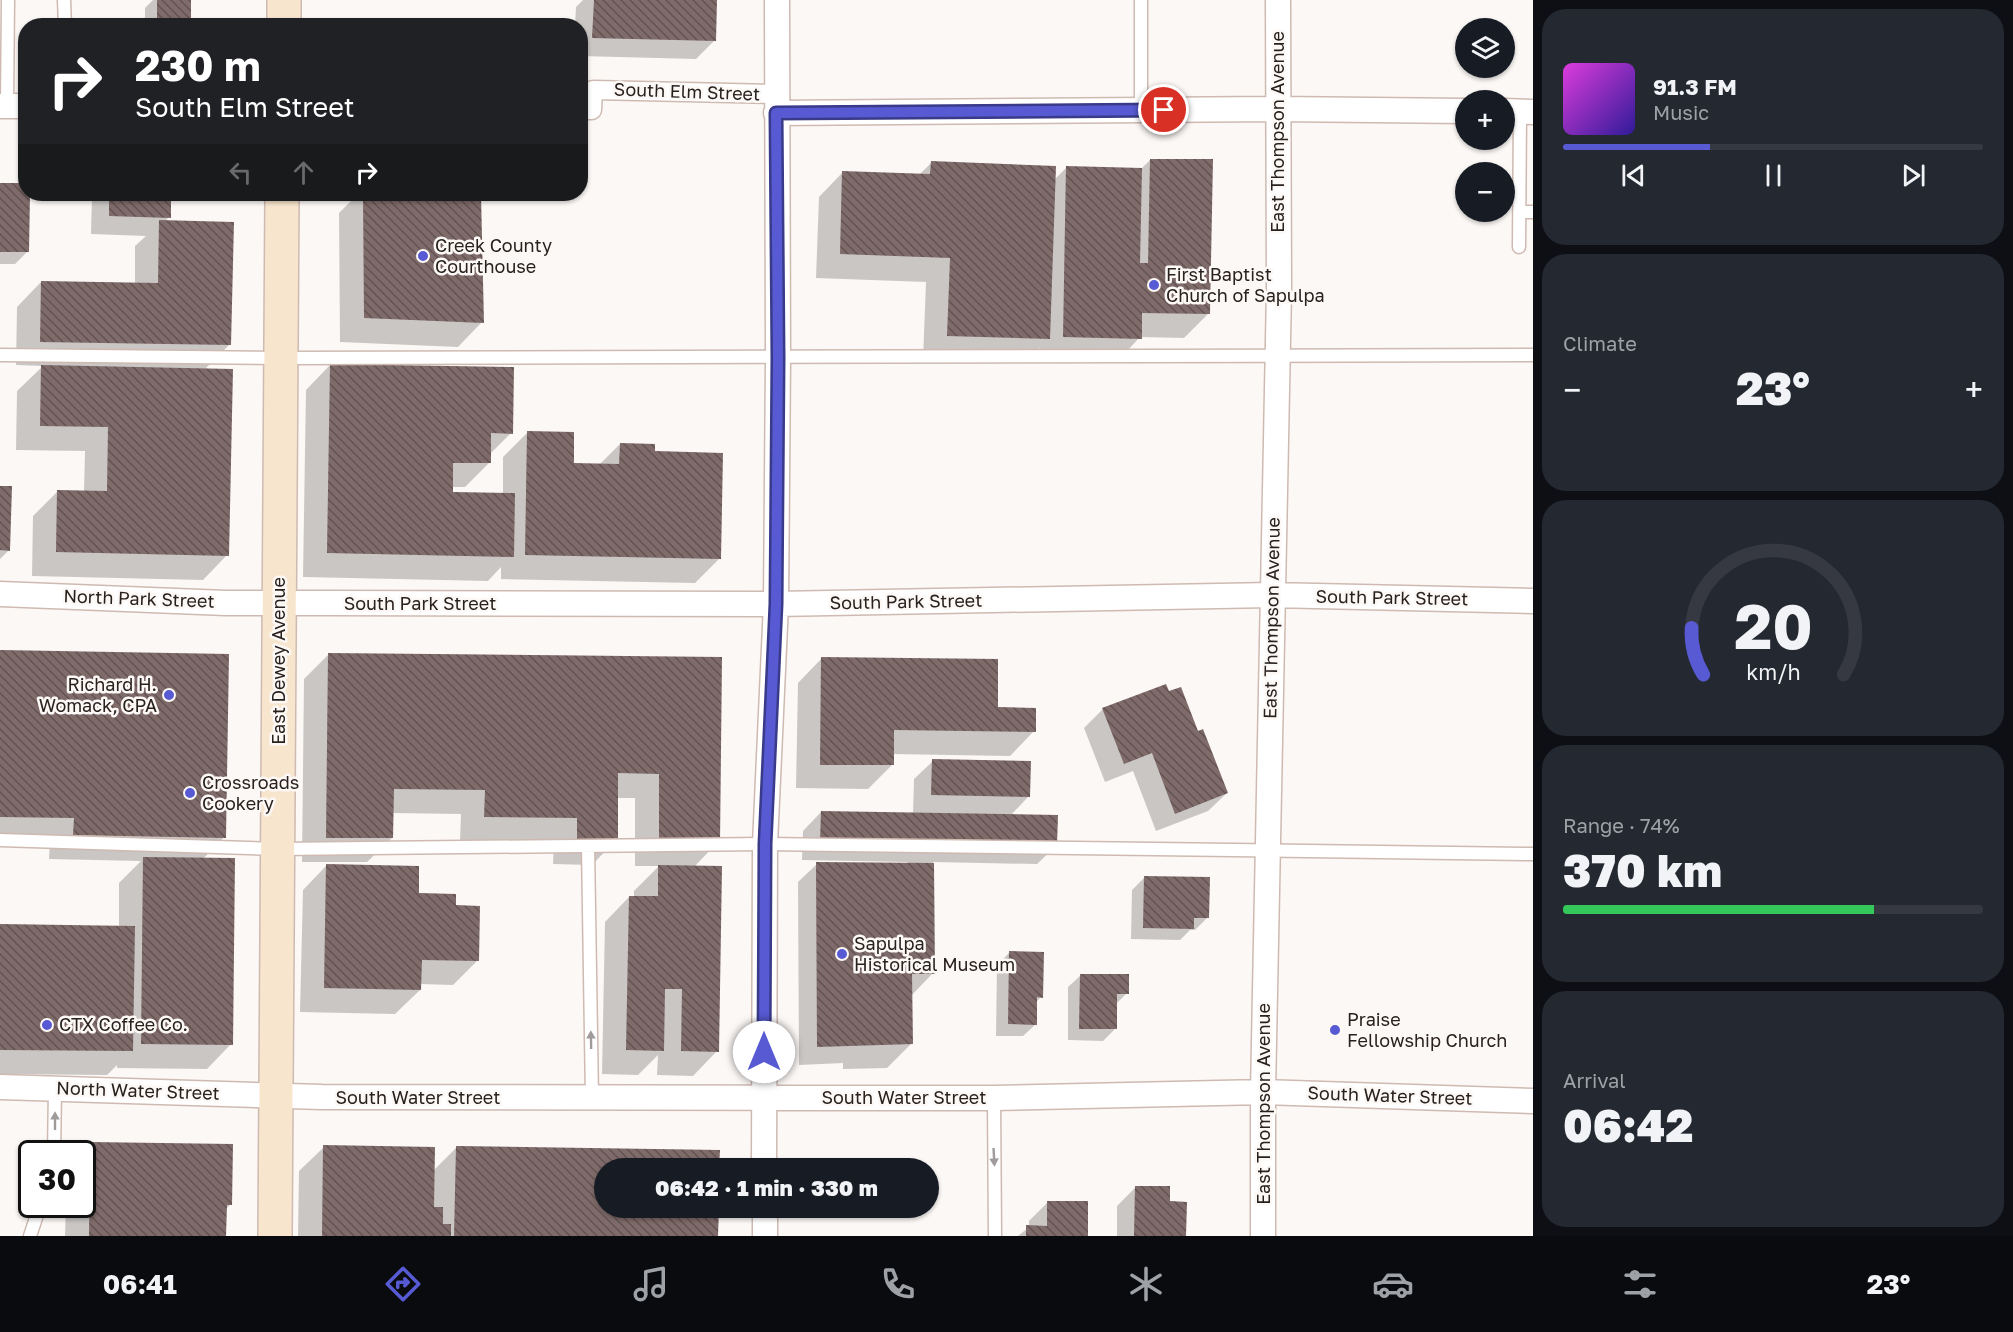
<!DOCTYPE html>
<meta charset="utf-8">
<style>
:root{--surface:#171b24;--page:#242831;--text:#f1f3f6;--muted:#9ea1a6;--line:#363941;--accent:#575ad2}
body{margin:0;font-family:"Golos Text",sans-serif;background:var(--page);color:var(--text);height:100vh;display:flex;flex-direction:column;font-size:22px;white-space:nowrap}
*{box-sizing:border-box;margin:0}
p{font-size:20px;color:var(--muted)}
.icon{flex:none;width:33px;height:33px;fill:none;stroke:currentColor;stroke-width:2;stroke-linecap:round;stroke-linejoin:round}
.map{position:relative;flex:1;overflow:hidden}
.side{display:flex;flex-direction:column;gap:9px;padding:9px;background:#0d0f14;width:480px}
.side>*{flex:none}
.banner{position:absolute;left:18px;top:18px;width:570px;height:183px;border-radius:24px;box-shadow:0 2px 4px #0004;background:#202124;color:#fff;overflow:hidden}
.buttons{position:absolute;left:1455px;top:18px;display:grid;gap:12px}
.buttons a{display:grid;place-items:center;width:60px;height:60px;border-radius:50%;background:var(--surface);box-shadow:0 2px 4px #0004;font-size:30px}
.speed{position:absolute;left:18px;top:1140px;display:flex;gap:12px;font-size:30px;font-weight:700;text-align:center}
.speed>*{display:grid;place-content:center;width:78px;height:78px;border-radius:50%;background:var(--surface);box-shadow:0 2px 4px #0004;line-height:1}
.speed .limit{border:3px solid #111;border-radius:9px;background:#fff;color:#111}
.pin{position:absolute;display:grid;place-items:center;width:51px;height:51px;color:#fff;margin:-26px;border:3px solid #fff;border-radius:50%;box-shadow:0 2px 6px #0007}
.me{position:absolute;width:66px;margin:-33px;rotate:0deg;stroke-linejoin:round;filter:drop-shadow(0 0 4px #0008)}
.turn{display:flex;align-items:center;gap:21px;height:126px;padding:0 18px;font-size:27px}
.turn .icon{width:78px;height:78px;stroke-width:2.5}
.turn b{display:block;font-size:42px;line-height:51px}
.lanes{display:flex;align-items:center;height:57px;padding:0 18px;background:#0003;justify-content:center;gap:30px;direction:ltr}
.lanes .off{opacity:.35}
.big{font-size:45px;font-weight:800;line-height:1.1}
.side .card{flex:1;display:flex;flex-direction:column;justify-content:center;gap:9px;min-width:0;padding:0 21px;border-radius:24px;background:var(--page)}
.side .dial{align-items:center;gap:0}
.dial svg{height:156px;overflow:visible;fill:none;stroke:var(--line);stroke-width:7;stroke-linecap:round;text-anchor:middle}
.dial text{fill:var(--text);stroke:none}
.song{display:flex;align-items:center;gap:18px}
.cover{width:72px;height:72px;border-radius:9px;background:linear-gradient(135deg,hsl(300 70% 55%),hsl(250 70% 35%))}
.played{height:6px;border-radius:3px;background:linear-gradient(90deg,var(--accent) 35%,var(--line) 35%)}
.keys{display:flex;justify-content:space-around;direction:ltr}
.heat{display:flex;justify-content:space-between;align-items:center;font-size:33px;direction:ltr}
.charge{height:9px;border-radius:4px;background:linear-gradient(90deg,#34c759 74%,var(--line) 0)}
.trip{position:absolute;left:594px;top:1158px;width:345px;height:60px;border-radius:30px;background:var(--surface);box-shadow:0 2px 4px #0004;font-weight:800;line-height:60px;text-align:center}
.tabs{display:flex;height:96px;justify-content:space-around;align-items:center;background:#090b0e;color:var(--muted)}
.tabs .icon{width:42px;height:42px}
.tabs .on{color:var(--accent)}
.tabs b{font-size:27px;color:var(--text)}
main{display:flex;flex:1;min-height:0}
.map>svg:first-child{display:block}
</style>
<main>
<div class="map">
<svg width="1533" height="1236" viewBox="0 0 1533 1236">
<defs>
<pattern id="building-back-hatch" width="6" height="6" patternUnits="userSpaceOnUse" patternTransform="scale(1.5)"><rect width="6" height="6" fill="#7f6b6a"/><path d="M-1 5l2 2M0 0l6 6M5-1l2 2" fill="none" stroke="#625352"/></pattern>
</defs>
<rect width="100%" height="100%" fill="#fcf8f6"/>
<path fill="#0003" d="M 153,0 L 190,0 L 189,26 L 145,26 L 145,8 Z
M 583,0 L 716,0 L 715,40 L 696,59 L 580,56 L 580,26 L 575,26 L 576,7 Z
M 1150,160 L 1209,313 L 1184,338 L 1140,337 L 1116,363 L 1040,361 L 1040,348 L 1024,363 L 923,360 L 926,282 L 816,278 L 819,197 L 843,172 L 919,175 L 931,163 L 1054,180 L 1066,168 L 1141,169 Z
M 0,184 L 28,194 L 27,252 L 15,264 L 0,264 Z
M 92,194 L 170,194 L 169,217 L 164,222 L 230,344 L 204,370 L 227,555 L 203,580 L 32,576 L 33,516 L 58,491 L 84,492 L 85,451 L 16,450 L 17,391 L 43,366 L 16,365 L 17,307 L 41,282 L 135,284 L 135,246 L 146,236 L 91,234 Z
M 358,194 L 479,194 L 482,322 L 458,347 L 340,342 L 339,213 Z
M 330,365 L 511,433 L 489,455 L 489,463 L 465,487 L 451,487 L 451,493 L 503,494 L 503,457 L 528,432 L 572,465 L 599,465 L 620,444 L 720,558 L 695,583 L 501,579 L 501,567 L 488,581 L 303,577 L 306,390 Z
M 0,487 L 9,550 L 0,559 Z
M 0,651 L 224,837 L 203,859 L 231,1044 L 207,1069 L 117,1068 L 117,1065 L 107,1075 L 0,1074 L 0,926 L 119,928 L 119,883 L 141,861 L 49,859 L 50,842 L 0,841 Z
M 328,655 L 721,659 L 718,842 L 694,867 L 717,1051 L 693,1076 L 657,1075 L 658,1055 L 638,1075 L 602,1074 L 605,922 L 629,897 L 634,897 L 634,891 L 659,866 L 635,866 L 635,798 L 617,798 L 616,840 L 592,865 L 553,864 L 554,842 L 460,841 L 461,814 L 392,813 L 392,838 L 367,862 L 302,862 L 304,679 Z
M 822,658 L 996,709 L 1034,731 L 1010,756 L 892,754 L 892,765 L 868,789 L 796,788 L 798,683 Z
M 1103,709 L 1197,733 L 1227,793 L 1208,811 L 1156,831 L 1133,771 L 1105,782 L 1084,728 Z
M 933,761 L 1029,796 L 1010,816 L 1056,846 L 1037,864 L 933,862 L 933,973 L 911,996 L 911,1044 L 887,1068 L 843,1069 L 843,1063 L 799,1065 L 798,882 L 817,864 L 908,865 L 908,862 L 802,860 L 803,831 L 821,812 L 913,814 L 914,779 Z
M 327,865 L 454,907 L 478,960 L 453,985 L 420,984 L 420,990 L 395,1014 L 300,1012 L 303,890 Z
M 1145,877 L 1207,918 L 1195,930 L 1190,930 L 1180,940 L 1131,939 L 1132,890 Z
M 1010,952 L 1041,997 L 1036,1002 L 1036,1024 L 1023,1036 L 996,1036 L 997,965 Z
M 1081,975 L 1127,993 L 1115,1005 L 1115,1029 L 1103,1041 L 1068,1040 L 1068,987 Z
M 91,1143 L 230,1205 L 225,1210 L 225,1236 L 65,1236 L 66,1204 L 82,1204 L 82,1154 L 81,1154 Z
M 324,1147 L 433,1171 L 457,1147 L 718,1152 L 718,1168 L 604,1168 L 604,1208 L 717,1208 L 717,1236 L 298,1236 L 299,1171 Z
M 1136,1187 L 1169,1203 L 1185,1236 L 1117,1236 L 1117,1206 Z
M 1048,1202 L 1086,1236 L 1018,1236 L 1029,1227 L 1029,1221 Z"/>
<path fill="url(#building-back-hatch)" d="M 157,0 L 191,0 L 191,26 L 157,26 Z
M 594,0 L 717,0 L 716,41 L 592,38 Z
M 1150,159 L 1213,159 L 1210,314 L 1142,313 L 1142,339 L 1063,337 L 1066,166 L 1142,168 L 1140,263 L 1148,263 Z
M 931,161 L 1056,166 L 1050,339 L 947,336 L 950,258 L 840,254 L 842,171 L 930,174 Z
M 0,183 L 26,183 L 26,194 L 30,194 L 29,252 L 0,252 Z
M 109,194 L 171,194 L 171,218 L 109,216 Z
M 363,194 L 481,194 L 484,323 L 364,318 Z
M 159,220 L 234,222 L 231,345 L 40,342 L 41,281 L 158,283 Z
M 330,364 L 514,367 L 513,434 L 491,433 L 491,463 L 453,463 L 453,492 L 515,493 L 514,557 L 327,553 Z
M 41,365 L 233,369 L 229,556 L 56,552 L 57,490 L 107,491 L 108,427 L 40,426 Z
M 527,431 L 574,432 L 574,463 L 619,464 L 620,443 L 655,444 L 655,451 L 723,453 L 721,559 L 525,555 Z
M 0,486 L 12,486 L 10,551 L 0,550 Z
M 0,650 L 229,654 L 226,838 L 73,835 L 74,818 L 0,817 Z
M 328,653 L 722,657 L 720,843 L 659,842 L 659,774 L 618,773 L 618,841 L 577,841 L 577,818 L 484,817 L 485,790 L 394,789 L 393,838 L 326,838 Z
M 821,657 L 998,659 L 998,707 L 1036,708 L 1036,732 L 894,730 L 894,765 L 820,765 Z
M 1166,684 L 1169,691 L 1181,687 L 1198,731 L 1203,729 L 1228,793 L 1175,814 L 1152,753 L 1124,764 L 1102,708 Z
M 932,759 L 1031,761 L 1030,797 L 931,795 Z
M 821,811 L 1058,815 L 1057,846 L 820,842 Z
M 143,857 L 235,858 L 233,1045 L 141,1044 Z
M 816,862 L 934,863 L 935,974 L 912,974 L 913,1044 L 817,1047 Z
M 326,864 L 419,866 L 419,893 L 456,894 L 456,905 L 480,906 L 479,961 L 422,960 L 421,990 L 324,988 Z
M 658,865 L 722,866 L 719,1052 L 681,1051 L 682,989 L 665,989 L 664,1051 L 626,1050 L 629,896 L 658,896 Z
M 1144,876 L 1210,877 L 1209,918 L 1194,918 L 1194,929 L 1143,928 Z
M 0,924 L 135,926 L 133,1051 L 0,1050 Z
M 1009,951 L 1044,952 L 1043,998 L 1037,997 L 1037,1025 L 1008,1024 Z
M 1080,974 L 1129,974 L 1129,994 L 1117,994 L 1117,1029 L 1079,1029 Z
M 90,1142 L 233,1144 L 232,1205 L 227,1205 L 226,1236 L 89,1236 Z
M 323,1145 L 435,1147 L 434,1207 L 443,1207 L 443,1224 L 451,1224 L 451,1236 L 322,1236 Z
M 456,1146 L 720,1150 L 719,1168 L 604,1168 L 604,1208 L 719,1208 L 718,1236 L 454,1236 Z
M 1135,1186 L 1170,1186 L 1170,1201 L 1187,1202 L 1186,1236 L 1134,1236 Z
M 1047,1201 L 1088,1201 L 1088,1236 L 1026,1236 L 1026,1225 L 1047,1226 Z"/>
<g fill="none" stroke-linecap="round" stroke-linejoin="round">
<defs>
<path id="service" d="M 64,0 L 65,26
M 7,106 L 8,0
M 1141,110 L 1141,0
M 1520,212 L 1533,212
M 1519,247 L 1520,112
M 0,355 L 281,358 L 1533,355
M 0,840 L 277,849 L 765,844 L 1533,854
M 588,846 L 592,1099
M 994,1098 L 995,1236
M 54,1154 L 55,1089
M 30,1236 L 37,1215 L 43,1204"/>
<path id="pedestrian" d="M 580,110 L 592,110 L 593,90 L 776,94"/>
<path id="minor" d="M 0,106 L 26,106
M 1504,111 L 1533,112
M 776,113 L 1278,109 L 1466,111
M 0,594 L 226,603 L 331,603 L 776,604 L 1272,595 L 1533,601
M 0,1087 L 322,1097 L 994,1098 L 1263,1092 L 1533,1101
M 764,1168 L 765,844 L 776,604 L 778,358 L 777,0
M 765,1208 L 765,1236
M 1263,1236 L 1263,1092 L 1279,290 L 1278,0"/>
<path id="secondary" d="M 284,26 L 284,0
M 275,1236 L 282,194"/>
</defs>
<use href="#service" stroke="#cebab1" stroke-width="15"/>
<use href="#pedestrian" stroke="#cebab1" stroke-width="21"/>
<use href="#minor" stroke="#cebab1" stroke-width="27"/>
<use href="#secondary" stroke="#cebab1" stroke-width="36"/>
<use href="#service" stroke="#fff" stroke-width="12"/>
<use href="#pedestrian" stroke="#fff" stroke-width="18"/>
<use href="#minor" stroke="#fff" stroke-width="24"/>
<use href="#secondary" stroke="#f8e5ce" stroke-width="33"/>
</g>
<defs><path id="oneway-solid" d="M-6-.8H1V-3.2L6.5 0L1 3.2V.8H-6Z" transform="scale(1.5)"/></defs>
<g fill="#9f9b9a">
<use href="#oneway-solid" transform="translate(591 1040) rotate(-91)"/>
<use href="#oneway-solid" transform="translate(55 1121) rotate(-90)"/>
<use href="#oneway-solid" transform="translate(994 1157) rotate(87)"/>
</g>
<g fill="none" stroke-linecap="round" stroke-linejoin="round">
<defs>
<path id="route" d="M 764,1052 L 765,844 L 776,604 L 778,358 L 776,113 L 1164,110"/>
</defs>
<use href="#route" stroke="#393a88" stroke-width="15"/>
<use href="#route" stroke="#575ad2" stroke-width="10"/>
</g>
<g fill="#575ad2" stroke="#fcf8f6" stroke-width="2">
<circle cx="423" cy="256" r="6"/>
<circle cx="1154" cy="285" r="6"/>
<circle cx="169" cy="695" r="6"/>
<circle cx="190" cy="793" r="6"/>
<circle cx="842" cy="954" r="6"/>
<circle cx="47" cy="1025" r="6"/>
<circle cx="1335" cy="1030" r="6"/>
</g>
<g text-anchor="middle" stroke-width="5" stroke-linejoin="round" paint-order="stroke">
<g font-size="18" fill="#29211e" stroke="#fcf8f6">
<text transform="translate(687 92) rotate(2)" y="6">South Elm Street</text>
<text transform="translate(1278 132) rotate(-90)" y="6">East Thompson Avenue</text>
<text transform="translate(1392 598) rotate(1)" y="6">South Park Street</text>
<text transform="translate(139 599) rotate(2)" y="6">North Park Street</text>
<text transform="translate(906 602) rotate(-1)" y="6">South Park Street</text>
<text x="420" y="610">South Park Street</text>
<text transform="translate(1272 618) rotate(-89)" y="6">East Thompson Avenue</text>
<text transform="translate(279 661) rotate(-90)" y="6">East Dewey Avenue</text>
<text transform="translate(138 1091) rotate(2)" y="6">North Water Street</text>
<text transform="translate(1390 1096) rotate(2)" y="6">South Water Street</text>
<text x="418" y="1104">South Water Street</text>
<text x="904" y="1104">South Water Street</text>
<text transform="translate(1264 1104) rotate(-90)" y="6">East Thompson Avenue</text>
</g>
<g font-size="18" fill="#29211e" stroke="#fcf8f6" text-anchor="start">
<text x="435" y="252">Creek County<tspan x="435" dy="21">Courthouse</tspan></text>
<text x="1166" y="281">First Baptist<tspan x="1166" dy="21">Church of Sapulpa</tspan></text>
<text x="157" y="691" text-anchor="end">Richard H.<tspan x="157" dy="21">Womack, CPA</tspan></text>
<text x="202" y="789">Crossroads<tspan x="202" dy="21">Cookery</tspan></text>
<text x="854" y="950">Sapulpa<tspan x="854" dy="21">Historical Museum</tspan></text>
<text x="1347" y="1026">Praise<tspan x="1347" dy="21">Fellowship Church</tspan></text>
<text x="59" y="1031">CTX Coffee Co.</text>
</g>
</g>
</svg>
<div class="buttons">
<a><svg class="icon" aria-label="layers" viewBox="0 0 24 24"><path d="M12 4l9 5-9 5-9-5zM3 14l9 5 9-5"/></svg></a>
<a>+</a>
<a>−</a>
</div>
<div class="speed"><div class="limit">30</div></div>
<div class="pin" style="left:1164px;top:110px;background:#d93025"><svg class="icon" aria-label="arrive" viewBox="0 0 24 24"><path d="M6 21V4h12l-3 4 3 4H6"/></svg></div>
<svg class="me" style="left:764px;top:1052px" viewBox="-20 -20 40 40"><circle r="19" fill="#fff"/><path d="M0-13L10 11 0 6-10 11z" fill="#575ad2"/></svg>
<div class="trip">06:42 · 1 min · 330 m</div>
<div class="banner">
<div class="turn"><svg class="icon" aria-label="right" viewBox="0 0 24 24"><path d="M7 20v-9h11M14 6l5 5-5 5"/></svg><div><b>230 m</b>South Elm Street</div></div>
<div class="lanes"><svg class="icon off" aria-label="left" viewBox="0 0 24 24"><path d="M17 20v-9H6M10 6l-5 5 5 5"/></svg><svg class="icon off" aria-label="ahead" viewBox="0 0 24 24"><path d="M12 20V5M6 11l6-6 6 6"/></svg><svg class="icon" aria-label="right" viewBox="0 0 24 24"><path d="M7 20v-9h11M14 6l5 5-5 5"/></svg></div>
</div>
</div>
<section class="side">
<div class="card">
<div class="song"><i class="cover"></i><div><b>91.3 FM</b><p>Music</p></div></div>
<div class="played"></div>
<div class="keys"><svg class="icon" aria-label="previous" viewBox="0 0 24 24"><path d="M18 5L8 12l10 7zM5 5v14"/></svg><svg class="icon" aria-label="pause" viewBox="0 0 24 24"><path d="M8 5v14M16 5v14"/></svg><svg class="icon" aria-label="next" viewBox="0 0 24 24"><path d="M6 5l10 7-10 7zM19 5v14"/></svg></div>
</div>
<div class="card"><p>Climate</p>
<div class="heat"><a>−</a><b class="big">23°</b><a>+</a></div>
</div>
<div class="card dial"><svg viewBox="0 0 100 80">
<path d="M14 69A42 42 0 1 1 86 69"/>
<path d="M14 69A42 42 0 0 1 8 45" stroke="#575ad2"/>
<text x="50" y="56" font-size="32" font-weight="700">20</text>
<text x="50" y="72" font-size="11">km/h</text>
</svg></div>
<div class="card"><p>Range · 74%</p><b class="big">370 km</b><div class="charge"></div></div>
<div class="card"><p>Arrival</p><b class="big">06:42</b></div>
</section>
</main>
<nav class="tabs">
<b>06:41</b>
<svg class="icon on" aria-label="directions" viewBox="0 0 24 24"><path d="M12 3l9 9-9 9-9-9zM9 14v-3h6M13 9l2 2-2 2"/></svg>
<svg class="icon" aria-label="music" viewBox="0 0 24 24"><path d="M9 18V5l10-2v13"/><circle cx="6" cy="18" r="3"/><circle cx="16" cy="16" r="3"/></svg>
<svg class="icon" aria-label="phone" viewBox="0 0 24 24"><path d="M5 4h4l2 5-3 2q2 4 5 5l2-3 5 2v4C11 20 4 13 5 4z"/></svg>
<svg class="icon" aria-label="climate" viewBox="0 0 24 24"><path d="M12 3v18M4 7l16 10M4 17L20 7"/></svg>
<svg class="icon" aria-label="car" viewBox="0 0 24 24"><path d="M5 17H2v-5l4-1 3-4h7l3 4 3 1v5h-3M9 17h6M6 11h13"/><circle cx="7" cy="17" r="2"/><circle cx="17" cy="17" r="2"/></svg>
<svg class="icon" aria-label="filters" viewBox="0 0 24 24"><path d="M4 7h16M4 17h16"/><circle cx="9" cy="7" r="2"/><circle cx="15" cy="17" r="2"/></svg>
<b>23°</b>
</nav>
